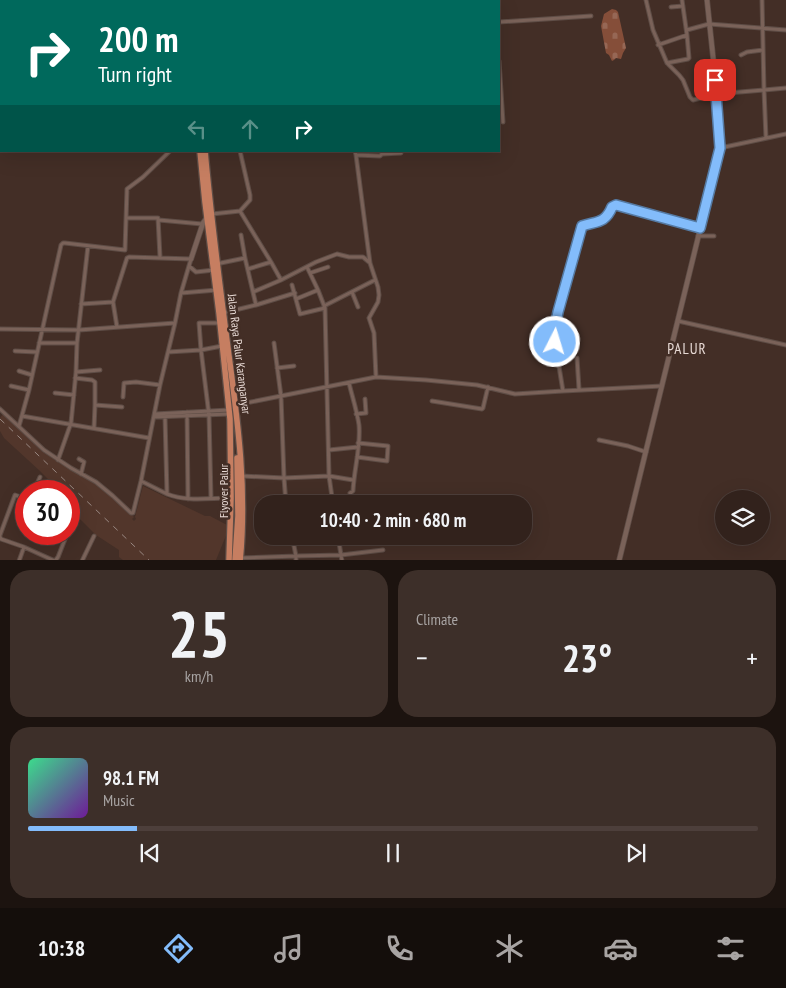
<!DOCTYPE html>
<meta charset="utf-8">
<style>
:root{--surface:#32221c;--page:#3d2f29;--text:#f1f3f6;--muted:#a8a4a3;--line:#4d3f3b;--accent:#83bcfb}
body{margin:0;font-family:"PT Sans Narrow",sans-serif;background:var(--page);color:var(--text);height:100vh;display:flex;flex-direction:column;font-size:19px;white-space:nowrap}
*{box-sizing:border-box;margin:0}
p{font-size:16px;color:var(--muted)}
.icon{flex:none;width:28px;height:28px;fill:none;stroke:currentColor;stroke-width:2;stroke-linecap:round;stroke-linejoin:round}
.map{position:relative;height:560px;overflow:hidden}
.panel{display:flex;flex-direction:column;gap:10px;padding:10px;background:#1c130f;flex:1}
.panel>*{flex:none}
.guide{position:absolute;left:0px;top:0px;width:500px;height:152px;box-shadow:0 5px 20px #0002,0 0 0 1px var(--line);background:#00695c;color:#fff;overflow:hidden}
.fabs{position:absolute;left:715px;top:490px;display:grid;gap:10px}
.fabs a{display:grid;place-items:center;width:55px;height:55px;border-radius:50%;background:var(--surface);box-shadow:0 5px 20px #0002,0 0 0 1px var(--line);font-size:25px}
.speed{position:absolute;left:15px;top:480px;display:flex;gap:10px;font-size:25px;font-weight:700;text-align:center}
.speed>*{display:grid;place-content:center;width:65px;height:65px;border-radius:50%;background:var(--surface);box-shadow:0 5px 20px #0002,0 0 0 1px var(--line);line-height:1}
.speed .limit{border:8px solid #d22;background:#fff;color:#111}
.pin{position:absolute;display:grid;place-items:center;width:42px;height:42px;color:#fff;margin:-21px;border-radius:10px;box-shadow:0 2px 8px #0006}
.me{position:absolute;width:55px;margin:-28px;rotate:5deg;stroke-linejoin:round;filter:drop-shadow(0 0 4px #0008)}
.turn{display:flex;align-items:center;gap:18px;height:105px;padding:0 15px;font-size:22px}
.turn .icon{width:65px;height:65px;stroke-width:2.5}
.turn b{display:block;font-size:35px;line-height:42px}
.lanes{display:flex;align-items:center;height:48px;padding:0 15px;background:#0003;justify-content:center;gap:25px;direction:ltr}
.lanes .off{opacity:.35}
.big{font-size:38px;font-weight:700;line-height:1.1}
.panel .tile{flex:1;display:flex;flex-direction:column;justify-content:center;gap:8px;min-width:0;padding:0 18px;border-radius:20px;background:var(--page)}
.panel .dial{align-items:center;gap:0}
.dial b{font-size:65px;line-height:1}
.song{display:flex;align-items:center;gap:15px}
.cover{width:60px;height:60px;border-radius:8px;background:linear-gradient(135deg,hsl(150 70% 55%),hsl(280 70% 35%))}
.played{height:5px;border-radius:2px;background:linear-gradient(90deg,var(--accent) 15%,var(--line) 15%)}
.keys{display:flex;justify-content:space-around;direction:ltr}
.heat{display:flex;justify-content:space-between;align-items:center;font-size:28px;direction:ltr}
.panel .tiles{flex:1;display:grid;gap:10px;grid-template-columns:1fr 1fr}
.tile:last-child{grid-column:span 2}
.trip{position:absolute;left:254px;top:495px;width:278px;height:50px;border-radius:20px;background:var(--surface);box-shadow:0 5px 20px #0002,0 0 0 1px var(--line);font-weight:700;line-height:50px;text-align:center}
.tabs{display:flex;height:80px;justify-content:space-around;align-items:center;background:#140e0b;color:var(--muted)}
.tabs .icon{width:35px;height:35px}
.tabs .selected{color:var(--accent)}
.tabs b{font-size:22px;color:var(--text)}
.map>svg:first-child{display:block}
</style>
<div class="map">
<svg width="786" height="561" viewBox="0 0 786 561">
<defs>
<pattern id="cemetery-stones" width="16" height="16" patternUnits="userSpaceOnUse" patternTransform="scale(1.25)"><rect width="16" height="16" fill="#854e39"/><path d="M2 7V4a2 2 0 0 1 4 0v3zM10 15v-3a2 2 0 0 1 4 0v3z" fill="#966755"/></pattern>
</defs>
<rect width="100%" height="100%" fill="#432e26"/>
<path fill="#52362b" d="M 3,414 L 55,460 L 95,484 L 110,496 L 112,496 L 134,517 L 132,519 L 134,521 L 136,519 L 135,517 L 143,486 L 205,516 L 210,516 L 227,525 L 227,533 L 216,560 L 123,560 L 119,557 L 119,550 L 96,535 L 69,508 L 69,491 L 56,491 L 53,484 L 40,471 L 4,438 L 0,431 L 0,418 Z"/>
<path fill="url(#cemetery-stones)" d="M 612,9 L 616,10 L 618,12 L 626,48 L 623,53 L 621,59 L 616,58 L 614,60 L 612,61 L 609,55 L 606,53 L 601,26 L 604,14 Z"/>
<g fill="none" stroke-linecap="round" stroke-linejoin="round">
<path stroke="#03213f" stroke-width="4" d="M 340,1 L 341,0
M 0,78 L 1,77"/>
<defs>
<path id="minor" d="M 203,0 L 203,1
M 223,0 L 223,1
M 243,0 L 243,1
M 264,0 L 264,1
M 283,0 L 283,1
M 494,0 L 494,1
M 646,0 L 653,30 L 667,63 L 679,75 L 683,80 L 690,97 L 693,100 L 716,94 L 764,90 L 762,0
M 351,1 L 352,0
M 671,7 L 683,6
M 499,22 L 591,16
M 687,30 L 709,24 L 786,30
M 658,45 L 687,35
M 741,55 L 747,52 L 763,50
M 499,61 L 503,122
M 667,63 L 688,59 L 689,58 L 687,35 L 682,0
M 766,138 L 764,90 L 786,88
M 720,148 L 786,134
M 355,151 L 356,155 L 380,156 L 382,154 L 382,151
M 382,154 L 401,153
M 356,155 L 370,263 L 378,287 L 379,295 L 378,302 L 369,318 L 374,333 L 376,377
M 240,211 L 271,262 L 281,280 L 316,262 L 337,254 L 349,257 L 363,257 L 369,262
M 212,214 L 240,211 L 250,200 L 250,195 L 240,151
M 127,218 L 158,218 L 160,257
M 159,220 L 202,224
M 241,235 L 245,258
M 698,236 L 714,236
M 216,264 L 245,258 L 256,305
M 189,266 L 196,272 L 214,270
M 307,267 L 318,290 L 325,308 L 329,476 L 333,504
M 248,269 L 271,262
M 310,273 L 328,267
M 292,285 L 300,314 L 325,308
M 253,292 L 281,280
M 352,292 L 358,307
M 181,293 L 217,290
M 296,299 L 318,290
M 81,304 L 113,302
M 324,306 L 375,280
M 223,313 L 256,305 L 295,293
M 678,321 L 786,345
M 0,329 L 79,330 L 175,323 L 181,293 L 191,259 L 129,257 L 127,258 L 113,302 L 117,327
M 39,343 L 77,343
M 274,343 L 281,396 L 284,478 L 286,504
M 15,351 L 36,352
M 168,352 L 201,350 L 222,346
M 577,358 L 579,389
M 277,368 L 294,366
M 19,371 L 32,375
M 76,372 L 100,370
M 75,378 L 92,380 L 95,382 L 95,405 L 94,428
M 349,383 C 352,396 357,411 359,425 C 361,447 354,469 353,491 L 350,493 L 352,496
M 11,386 L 29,390
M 563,391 L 662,386
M 55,393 L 74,395
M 123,397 L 124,383 L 136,382 L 160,385
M 432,401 L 482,409 L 483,408 L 488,387
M 95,405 L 122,407
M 236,405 L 376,377 L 426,380 L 477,385 L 515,394 L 563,391 L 555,342 L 554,332 L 557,312 L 582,226 C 598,221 604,225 612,206 L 616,205 L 700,229
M 0,409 L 44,450 L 71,468 L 96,482 L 113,496 L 131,513 L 133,513 L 141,481 L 160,385 L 175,323
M 187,412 L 188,499
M 155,414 L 229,410
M 356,414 L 366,413 L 365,399
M 22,416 L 149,438
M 154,417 L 229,414
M 165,417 L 167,494 C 187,502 209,498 230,498
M 19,426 L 29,390 L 61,245 L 63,243 L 65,243 L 125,250 L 127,189 L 143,177 L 170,151
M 599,440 L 628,446 L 646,452
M 329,450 L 358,447
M 357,457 L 387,461 L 388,446 L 358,443
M 79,459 L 84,462 L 81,474
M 58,460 L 71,423 L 76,372 L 77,343 L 88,246
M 242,476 L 284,478 L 329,476 L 353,480
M 141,481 L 167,494
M 34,491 L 40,477
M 211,498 L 209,415 L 201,350 L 199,323 L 221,323
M 69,516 L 73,518 L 69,529
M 0,535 L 15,495 L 26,499
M 338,536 L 341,555 L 383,550
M 0,537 L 1,539 L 24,547 L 55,561
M 241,558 L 296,556 L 292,536
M 19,561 L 24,547
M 55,561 L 58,557 L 67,534
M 82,561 L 94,536
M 296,561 L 296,556 L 341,555 L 342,561"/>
<path id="tertiary" d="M 303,1 L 323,0
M 191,259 L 203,223 L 208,216
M 619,561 L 720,148 L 714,66 L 707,0"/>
<path id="primary" d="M 191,0 L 191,1
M 195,0 L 196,1
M 200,151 L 205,202 L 219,313 L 230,419 L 231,498 L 229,561
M 205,151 C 211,220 220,288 229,356 C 238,423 247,492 240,561
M 235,561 L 238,516 L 237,458"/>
</defs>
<use href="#minor" stroke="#5e4d46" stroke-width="5"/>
<use href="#tertiary" stroke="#5e4d46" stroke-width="6"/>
<use href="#primary" stroke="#5e4d46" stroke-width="8"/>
<use href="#minor" stroke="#7a6259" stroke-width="3"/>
<use href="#tertiary" stroke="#7a6259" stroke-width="4.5"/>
<use href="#primary" stroke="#c67e61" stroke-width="5.5"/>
<path stroke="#998882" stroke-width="1" stroke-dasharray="6 6" stroke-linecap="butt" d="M 0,419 L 150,561"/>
</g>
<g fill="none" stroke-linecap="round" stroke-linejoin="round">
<defs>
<path id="route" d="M 555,342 L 554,332 L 558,312 L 582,226 C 596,221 605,224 612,207 L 616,205 L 700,228 L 720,148 L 715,80"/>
</defs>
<use href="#route" stroke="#557aa3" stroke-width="12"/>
<use href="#route" stroke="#83bcfb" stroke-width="9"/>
</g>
<g text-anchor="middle" stroke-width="5" stroke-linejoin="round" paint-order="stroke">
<g font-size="12" fill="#e7d9d4" stroke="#432e26">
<text transform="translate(239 354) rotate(83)" y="4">Jalan Raya Palur Karanganyar</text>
<text transform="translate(224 491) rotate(-90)" y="4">Flyover Palur</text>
</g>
<g font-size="15" letter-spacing="1" fill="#e7d9d4" stroke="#432e26">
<text x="687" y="354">PALUR</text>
</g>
</g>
</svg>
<div class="fabs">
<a><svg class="icon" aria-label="layers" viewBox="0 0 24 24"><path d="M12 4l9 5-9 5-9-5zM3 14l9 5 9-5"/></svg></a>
</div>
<div class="speed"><div class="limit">30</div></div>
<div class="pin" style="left:715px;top:80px;background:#d93025"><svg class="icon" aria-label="arrive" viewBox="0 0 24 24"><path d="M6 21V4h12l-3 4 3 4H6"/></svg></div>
<svg class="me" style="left:555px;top:342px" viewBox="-20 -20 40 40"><circle r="17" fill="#83bcfb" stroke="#fff" stroke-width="3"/><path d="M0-11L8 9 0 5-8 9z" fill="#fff"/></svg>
<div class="trip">10:40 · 2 min · 680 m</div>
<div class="guide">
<div class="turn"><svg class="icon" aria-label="right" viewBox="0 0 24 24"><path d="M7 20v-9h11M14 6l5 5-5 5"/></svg><div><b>200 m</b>Turn right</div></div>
<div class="lanes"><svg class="icon off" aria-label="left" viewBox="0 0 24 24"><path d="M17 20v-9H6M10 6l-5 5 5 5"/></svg><svg class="icon off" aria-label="ahead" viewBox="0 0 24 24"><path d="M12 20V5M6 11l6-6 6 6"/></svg><svg class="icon" aria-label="right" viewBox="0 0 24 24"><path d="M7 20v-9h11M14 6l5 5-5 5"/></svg></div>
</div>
</div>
<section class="panel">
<div class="tiles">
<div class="tile dial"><b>25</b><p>km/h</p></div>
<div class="tile"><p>Climate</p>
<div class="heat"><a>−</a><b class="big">23°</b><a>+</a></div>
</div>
<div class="tile">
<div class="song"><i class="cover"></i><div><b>98.1 FM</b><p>Music</p></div></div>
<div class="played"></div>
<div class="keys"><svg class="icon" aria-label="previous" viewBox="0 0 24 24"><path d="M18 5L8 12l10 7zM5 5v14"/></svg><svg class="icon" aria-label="pause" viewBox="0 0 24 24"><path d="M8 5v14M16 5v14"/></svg><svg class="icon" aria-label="next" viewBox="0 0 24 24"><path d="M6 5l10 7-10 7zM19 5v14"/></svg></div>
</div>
</div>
</section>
<nav class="tabs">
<b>10:38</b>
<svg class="icon selected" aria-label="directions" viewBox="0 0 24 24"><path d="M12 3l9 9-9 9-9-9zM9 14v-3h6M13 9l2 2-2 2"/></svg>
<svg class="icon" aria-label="music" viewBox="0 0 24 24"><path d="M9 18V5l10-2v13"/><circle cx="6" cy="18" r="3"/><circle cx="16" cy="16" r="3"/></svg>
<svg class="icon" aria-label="phone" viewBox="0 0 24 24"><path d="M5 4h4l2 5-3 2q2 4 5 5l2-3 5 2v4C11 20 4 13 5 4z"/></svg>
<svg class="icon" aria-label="climate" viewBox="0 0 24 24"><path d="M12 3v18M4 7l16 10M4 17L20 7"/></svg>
<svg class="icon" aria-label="car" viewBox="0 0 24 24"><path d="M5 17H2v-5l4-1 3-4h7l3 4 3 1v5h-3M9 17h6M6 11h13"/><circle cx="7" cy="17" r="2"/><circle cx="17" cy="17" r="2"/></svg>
<svg class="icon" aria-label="filters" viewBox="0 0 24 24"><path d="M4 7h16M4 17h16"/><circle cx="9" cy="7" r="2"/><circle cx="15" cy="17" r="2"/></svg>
</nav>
